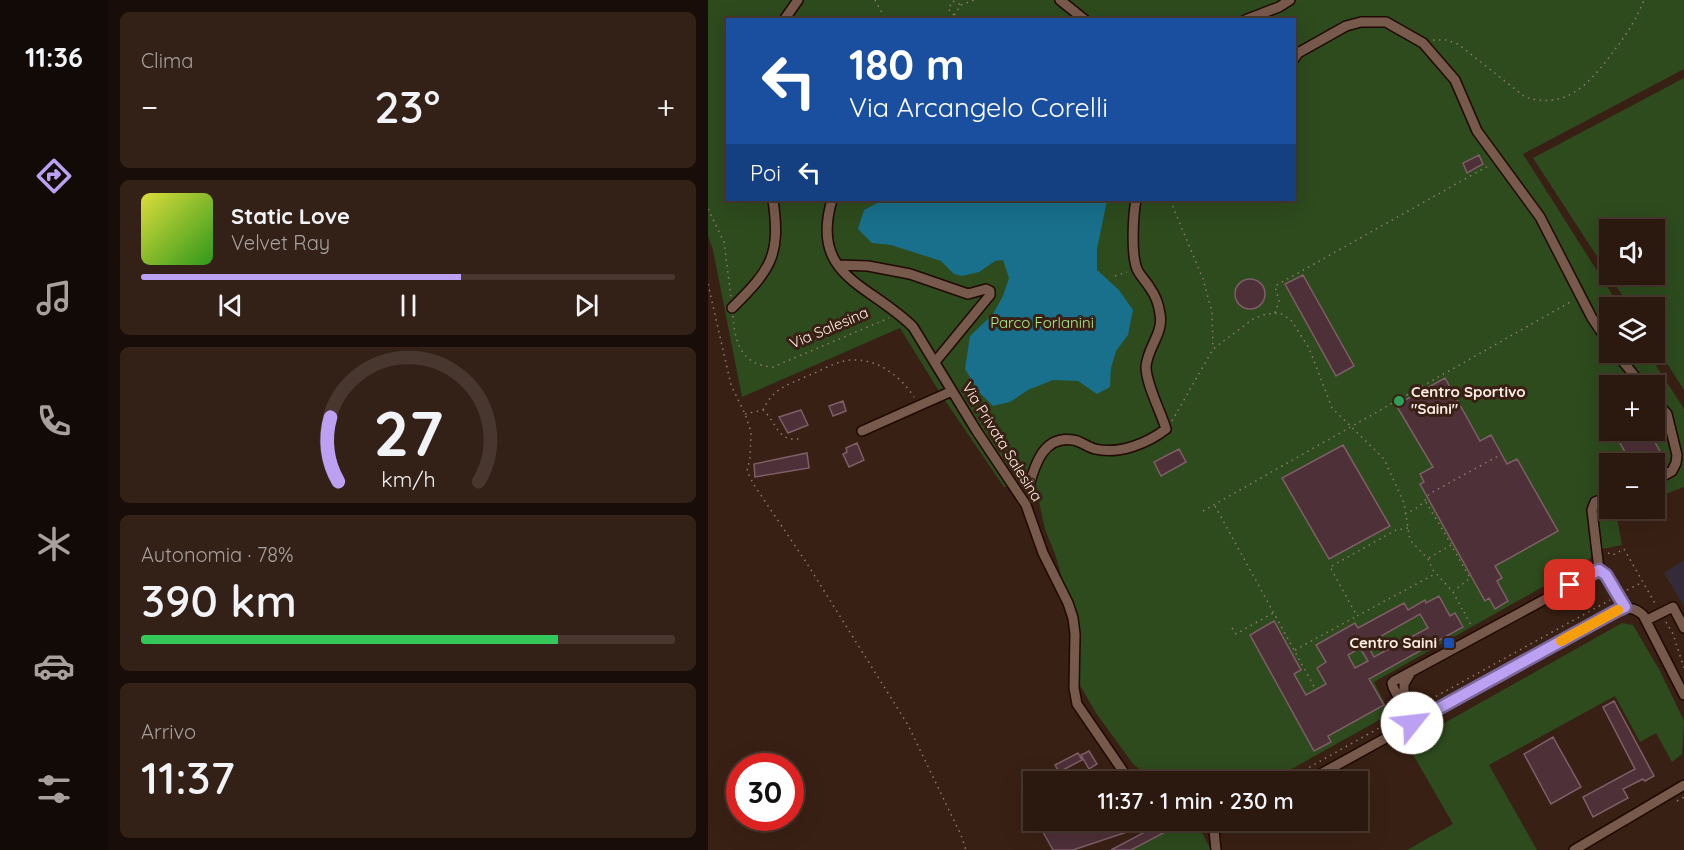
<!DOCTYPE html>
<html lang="it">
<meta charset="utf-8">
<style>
:root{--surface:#2b180f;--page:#332118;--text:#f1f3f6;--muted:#a6a09e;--line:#47372f;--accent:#bca0f2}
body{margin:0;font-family:Quicksand,sans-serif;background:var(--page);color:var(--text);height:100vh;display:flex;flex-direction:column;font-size:22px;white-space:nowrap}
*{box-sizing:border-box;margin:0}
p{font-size:20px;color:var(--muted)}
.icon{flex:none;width:33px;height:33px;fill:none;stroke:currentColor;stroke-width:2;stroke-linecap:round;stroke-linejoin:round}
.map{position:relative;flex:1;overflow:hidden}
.details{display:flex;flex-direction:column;gap:12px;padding:12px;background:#180d08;width:600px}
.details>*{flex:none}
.banner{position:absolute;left:18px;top:18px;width:570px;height:183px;border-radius:0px;box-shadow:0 6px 24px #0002,0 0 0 2px var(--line);background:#1a4fa0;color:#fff;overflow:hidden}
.buttons{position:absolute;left:891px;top:219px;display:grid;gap:12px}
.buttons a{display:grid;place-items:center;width:66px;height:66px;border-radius:0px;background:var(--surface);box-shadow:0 6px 24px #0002,0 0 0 2px var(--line);font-size:30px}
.speed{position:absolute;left:18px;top:753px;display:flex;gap:12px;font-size:30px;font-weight:700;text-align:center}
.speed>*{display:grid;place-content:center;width:78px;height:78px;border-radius:50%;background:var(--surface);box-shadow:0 6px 24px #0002,0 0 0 2px var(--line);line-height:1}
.speed .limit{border:9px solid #d22;background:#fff;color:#111}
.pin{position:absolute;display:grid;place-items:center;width:51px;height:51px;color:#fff;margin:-26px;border-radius:12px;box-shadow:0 3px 9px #0006}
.me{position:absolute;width:66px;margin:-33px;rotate:61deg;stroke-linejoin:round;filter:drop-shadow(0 0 4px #0008)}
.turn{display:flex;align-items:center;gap:21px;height:126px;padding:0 24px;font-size:27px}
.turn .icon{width:78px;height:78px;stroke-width:2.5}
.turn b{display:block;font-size:42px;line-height:51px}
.then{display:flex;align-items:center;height:57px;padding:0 24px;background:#0003;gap:12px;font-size:22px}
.big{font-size:45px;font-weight:600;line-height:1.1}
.details .tile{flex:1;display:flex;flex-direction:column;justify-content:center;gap:9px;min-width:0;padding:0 21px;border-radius:9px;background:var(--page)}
.details .dial{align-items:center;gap:0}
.dial svg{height:156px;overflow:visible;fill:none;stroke:var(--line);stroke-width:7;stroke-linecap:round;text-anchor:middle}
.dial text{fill:var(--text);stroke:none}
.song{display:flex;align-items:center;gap:18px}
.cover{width:72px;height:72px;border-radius:9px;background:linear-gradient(135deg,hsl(60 70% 55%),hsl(110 70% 35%))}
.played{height:6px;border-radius:3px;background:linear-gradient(90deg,var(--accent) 60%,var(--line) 60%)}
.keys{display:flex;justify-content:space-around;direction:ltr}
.heat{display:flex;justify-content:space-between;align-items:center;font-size:33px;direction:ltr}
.charge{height:9px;border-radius:4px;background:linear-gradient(90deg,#34c759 78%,var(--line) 0)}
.trip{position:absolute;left:315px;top:771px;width:345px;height:60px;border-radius:0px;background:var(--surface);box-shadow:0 6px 24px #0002,0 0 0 2px var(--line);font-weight:600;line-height:60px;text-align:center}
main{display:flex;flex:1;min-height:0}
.menu{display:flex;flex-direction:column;width:108px;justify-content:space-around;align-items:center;background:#110a06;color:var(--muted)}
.menu .icon{width:42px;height:42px}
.menu .selected{color:var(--accent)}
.menu b{font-size:27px;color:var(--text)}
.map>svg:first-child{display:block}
</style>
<main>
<nav class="menu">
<b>11:36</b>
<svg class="icon selected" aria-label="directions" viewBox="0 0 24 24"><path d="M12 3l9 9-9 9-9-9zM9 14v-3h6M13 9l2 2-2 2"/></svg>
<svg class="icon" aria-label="music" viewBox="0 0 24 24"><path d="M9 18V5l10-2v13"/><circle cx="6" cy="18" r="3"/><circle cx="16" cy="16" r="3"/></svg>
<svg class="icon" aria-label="phone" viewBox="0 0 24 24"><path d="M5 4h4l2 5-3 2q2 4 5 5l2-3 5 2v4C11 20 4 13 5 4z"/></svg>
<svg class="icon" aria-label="climate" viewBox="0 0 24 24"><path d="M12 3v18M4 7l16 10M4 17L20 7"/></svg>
<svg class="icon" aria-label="car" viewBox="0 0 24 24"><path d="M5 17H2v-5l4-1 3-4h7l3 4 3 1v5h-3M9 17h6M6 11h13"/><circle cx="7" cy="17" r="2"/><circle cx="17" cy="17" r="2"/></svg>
<svg class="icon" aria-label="filters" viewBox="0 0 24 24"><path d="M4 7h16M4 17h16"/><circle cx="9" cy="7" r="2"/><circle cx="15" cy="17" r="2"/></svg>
</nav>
<section class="details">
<div class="tile"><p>Clima</p>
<div class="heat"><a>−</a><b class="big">23°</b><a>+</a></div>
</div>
<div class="tile">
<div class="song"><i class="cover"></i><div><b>Static Love</b><p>Velvet Ray</p></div></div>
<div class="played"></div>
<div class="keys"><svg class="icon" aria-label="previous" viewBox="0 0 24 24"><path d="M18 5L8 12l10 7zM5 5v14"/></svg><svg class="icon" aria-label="pause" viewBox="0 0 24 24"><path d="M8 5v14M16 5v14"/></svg><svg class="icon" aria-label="next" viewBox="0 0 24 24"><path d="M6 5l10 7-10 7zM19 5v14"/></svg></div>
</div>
<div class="tile dial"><svg viewBox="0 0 100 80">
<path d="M14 69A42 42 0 1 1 86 69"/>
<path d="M14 69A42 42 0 0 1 10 36" stroke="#bca0f2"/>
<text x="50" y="56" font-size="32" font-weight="700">27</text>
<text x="50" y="72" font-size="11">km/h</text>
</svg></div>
<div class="tile"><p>Autonomia · 78%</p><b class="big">390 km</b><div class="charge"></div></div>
<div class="tile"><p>Arrivo</p><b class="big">11:37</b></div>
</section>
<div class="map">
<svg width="976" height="850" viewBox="0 0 976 850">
<rect width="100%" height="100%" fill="#392014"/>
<path fill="#332b3a" d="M 976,560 L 976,606 L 956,573 Z"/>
<path fill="#2d4b1d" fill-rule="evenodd" d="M 0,0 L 976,0 L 976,69 L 815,154 L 912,307 L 902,308 L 902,352 L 940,353 L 976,409 L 976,487 L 947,498 L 946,464 L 902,464 L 902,508 L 918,509 L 908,512 L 914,545 L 889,550 L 879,562 L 666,682 L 682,714 L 562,781 L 460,781 L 435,772 L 425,764 L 388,713 L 366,675 L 360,599 L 347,554 L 337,529 L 329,493 L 321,486 L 296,487 L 234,396 L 192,328 L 34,397 L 5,250 L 0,236 ZM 20,20 L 586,20 L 586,200 L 20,200 ZM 902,386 L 946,386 L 946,430 L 902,430 Z
M 976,78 L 976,390 L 947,345 L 946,308 L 922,307 L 825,158 ZM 902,230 L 946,230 L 946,274 L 902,274 Z
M 914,623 L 925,625 L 952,671 L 976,721 L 974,754 L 964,762 L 948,733 L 932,742 L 907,696 L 781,765 L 829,850 L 699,850 L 745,824 L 699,744 Z
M 480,820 L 488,821 L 503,850 L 424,850 Z"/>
<path fill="#18708c" d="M 175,200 L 399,200 L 389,249 L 389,270 L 411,290 L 425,310 L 420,335 L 408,351 L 403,368 L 402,387 L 389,394 L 370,381 L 345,380 L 320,390 L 302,402 L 285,406 L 271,392 L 257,369 L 262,336 L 285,314 L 295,296 L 301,278 L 295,260 L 287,261 L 271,272 L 254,276 L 246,274 L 233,261 L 183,245 L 164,243 L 150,229 L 156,210 Z"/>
<path fill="#4e3039" stroke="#7f5e68" stroke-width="1.5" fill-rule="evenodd" d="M 771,155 L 775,164 L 759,173 L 755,163 Z
M 595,275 L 646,366 L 628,376 L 577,284 Z
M527 294a15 15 0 1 1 30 0a15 15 0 1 1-30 0Z
M 737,378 L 772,441 L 783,435 L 799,464 L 809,459 L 850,531 L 787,566 L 794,578 L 789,581 L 800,601 L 787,609 L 781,598 L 777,601 L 712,484 L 716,482 L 712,474 L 725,467 L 688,405 Z
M 135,401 L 138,411 L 125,416 L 121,406 Z
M 93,410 L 100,425 L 80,433 L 71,417 Z
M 910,430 L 940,430 L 953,453 L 935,464 L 924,464 L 906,433 Z
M 149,443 L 156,460 L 141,467 L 135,454 L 139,452 L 138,448 Z
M 635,445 L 682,526 L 621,559 L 574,478 Z
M 471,449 L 478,462 L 453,476 L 446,462 Z
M 99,453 L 101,468 L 47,477 L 46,464 Z
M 731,596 L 742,616 L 747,613 L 755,627 L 661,679 L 676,705 L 620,736 L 623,742 L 606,751 L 542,635 L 566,621 L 593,670 L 586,674 L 598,695 L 618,684 L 609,668 L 618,662 L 608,645 L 647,623 L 650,628 L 696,603 L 700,610 L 717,600 L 718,603 ZM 712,614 L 720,628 L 666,657 L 659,644 ZM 652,648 L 660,661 L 647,668 L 640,655 Z
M 906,701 L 946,776 L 937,781 L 935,779 L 915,789 L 920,798 L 885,817 L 875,797 L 927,769 L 895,707 Z
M 845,737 L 873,787 L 843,804 L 816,754 Z
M 381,751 L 389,764 L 381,769 L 373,755 Z
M 370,753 L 374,760 L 351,772 L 347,765 Z
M 349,820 L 480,820 L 423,850 L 403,850 L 439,831 L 437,826 L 365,850 L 345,850 L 335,832 L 337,825 Z"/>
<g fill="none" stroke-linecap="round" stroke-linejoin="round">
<defs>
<path id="minor" d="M 352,0 L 377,20
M 76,20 L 90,0
M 537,20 L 571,7 L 582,0
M 586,59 L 590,53 L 638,26 L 653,22 L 678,22 L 715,43 L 747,80 L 769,131 L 832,217 L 884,318 L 902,345
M 124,200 C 101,277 162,284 205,327 L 268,430 L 318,505 L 335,553 L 360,603 L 365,618 L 367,634 L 366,688 L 369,704 L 417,774 L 427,782
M 130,265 L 160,266 L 202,274 L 260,294 L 278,289 L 282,291 L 282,295 L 227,362
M 24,308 C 63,269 73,256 65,200
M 907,352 L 935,386
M 946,399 L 959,414 L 969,455 L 968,463 L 964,471 L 946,481
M 154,431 L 244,391
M 321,486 C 327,464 336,435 365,440 C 373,441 379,447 387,449 C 411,455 440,443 458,429 C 453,412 438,384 438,367 C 439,348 456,333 452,314 C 451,306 447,295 442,288 C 438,281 432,276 429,269 C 423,254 425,216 428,200
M 891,570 L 884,510 L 887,502 L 902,496
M 891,570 L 898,575 L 917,607
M 939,620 L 965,607 L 976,628
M 696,704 L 696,684 L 703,672
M 698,713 L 685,687 L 684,683 L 686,681 L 891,570
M 598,782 L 908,611 C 919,607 926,607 935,615 L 976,695
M 495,820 L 506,830
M 506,830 L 528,820
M 506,830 L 508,850
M 866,850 L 976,785"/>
</defs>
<use href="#minor" stroke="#1f0901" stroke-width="12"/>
<path stroke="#8f796e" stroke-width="1.5" stroke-dasharray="1.5 4.5" stroke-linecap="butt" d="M 167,0 L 178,20
M 246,15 L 240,9 L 245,1 L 253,5
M 243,20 L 253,5 L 266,0
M 725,40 L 738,40 L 750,44 L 817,97 C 857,110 880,85 902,56 C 916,38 928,21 936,0
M 466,200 L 465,207 L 495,279 L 504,312 L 505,348
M 0,209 L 16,242 L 23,297
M 407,276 L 419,272
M 0,284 L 23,385 L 37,414 L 43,432 L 42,458 L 39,471 L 46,485 L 98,562 L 200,725 L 253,835 L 258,850
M 567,313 L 571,301 L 567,286 L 780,166
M 25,316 C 27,344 34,365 65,367 L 181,318
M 55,410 C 65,389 77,386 97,377 C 110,372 123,364 136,361 C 165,355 191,374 206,397
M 37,414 L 55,410 C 71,425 69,444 95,438
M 464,421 L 505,349 L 545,319 L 558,314 L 572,313 L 583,320 L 601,348 L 624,408 L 676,459 L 696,503 L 702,540 L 720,559 L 725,570 L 745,592 L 754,609
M 718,502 L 743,544
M 507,506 L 608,690
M 495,511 L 864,301
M 697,514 C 708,509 716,504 721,494 L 792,455
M 700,528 L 688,530 L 622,567 L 649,616 L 727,574
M 900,553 L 905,555 L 916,549 L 948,605
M 721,558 L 743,545 L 762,578 L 746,591
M 919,590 L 935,582
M 756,612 L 764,627
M 958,622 L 965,634 L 976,668
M 524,628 L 528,634 L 565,613
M 587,650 L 649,616
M 707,708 L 902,600
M 431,773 L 449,782
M 575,782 L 689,718
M 969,801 L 976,797"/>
<use href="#minor" stroke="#785a4d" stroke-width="9"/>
</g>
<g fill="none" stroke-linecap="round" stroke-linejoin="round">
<defs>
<path id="route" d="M 704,723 L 908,611 L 917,607 L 898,575 L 891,570 L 862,585"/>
</defs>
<use href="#route" stroke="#7a689d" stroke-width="15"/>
<use href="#route" stroke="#bca0f2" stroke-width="10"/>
<path stroke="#f59e0b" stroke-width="10" d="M 853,641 L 910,610"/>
</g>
<circle fill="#2e9e5b" stroke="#392014" stroke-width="2" cx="691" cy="401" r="6"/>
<rect fill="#1a4fb4" stroke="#392014" stroke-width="2" x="735" y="637" width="12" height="12" rx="3"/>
<g text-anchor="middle" stroke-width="6" stroke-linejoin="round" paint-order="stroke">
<g font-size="15" fill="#abea8a" stroke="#392014">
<text x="334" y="328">Parco Forlanini</text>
</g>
<g font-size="15" fill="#ffede5" stroke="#392014">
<text transform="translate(121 328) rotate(-23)" y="5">Via Salesina</text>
<text transform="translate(294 442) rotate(58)" y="5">Via Privata Salesina</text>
</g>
<g font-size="15" font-weight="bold" fill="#ffede5" stroke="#392014" text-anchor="start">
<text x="703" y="397">Centro Sportivo<tspan x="703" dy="17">"Saini"</tspan></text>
<text x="729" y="648" text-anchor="end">Centro Saini</text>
</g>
</g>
</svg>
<div class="buttons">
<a><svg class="icon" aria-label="sound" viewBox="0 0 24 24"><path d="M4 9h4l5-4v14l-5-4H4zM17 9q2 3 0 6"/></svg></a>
<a><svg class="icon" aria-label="layers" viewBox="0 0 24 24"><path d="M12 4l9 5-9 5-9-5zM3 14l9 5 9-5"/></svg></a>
<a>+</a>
<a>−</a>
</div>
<div class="speed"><div class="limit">30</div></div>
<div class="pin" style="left:862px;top:585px;background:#d93025"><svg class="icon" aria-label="arrive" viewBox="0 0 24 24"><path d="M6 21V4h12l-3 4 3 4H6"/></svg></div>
<svg class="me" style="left:704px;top:723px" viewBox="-20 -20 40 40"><circle r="19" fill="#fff"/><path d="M0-13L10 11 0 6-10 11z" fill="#bca0f2"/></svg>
<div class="trip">11:37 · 1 min · 230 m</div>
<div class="banner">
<div class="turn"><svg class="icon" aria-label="left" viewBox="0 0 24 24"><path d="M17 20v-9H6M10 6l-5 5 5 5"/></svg><div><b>180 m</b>Via Arcangelo Corelli</div></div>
<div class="then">Poi<svg class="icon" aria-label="left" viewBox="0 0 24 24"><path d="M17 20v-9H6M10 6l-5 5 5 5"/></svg></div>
</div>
</div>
</main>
